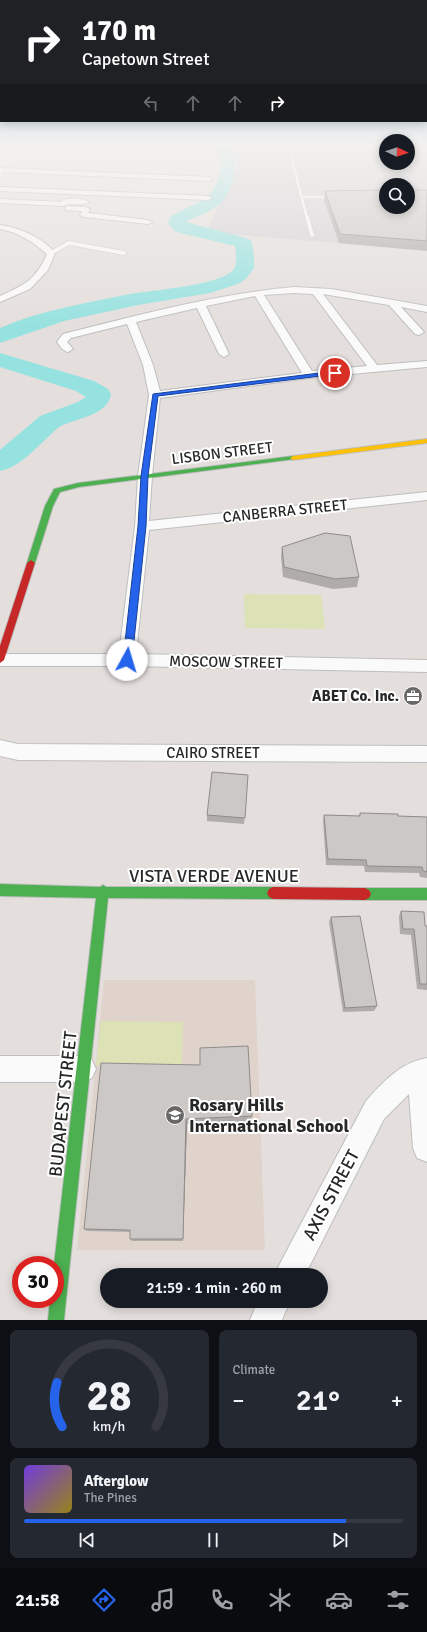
<!DOCTYPE html>
<meta charset="utf-8">
<style>
:root{--surface:#171b24;--page:#242831;--text:#f1f3f6;--muted:#9ea1a6;--line:#363941;--accent:#2563eb}
body{margin:0;font-family:Signika,sans-serif;background:var(--page);color:var(--text);height:100vh;display:flex;flex-direction:column;font-size:15px;white-space:nowrap}
*{box-sizing:border-box;margin:0}
p{font-size:13px;color:var(--muted)}
.icon{flex:none;width:22px;height:22px;fill:none;stroke:currentColor;stroke-width:2;stroke-linecap:round;stroke-linejoin:round}
.map{position:relative;height:1320px;overflow:hidden}
.sheet{display:flex;flex-direction:column;gap:10px;padding:10px;background:#0d0f14;flex:1}
.sheet>*{flex:none}
.top-card{position:absolute;left:0px;top:0px;width:427px;height:122px;box-shadow:0 2px 10px #0003;background:#202124;color:#fff;overflow:hidden}
.needle{width:26px;rotate:93deg}
.buttons{position:absolute;left:379px;top:134px;display:grid;gap:8px}
.buttons a{display:grid;place-items:center;width:36px;height:36px;border-radius:50%;background:var(--surface);box-shadow:0 2px 10px #0003;font-size:20px}
.speed{position:absolute;left:12px;top:1256px;display:flex;gap:8px;font-size:20px;font-weight:700;text-align:center}
.speed>*{display:grid;place-content:center;width:52px;height:52px;border-radius:50%;background:var(--surface);box-shadow:0 2px 10px #0003;line-height:1}
.speed .limit{border:6px solid #d22;background:#fff;color:#111}
.pin{position:absolute;display:grid;place-items:center;width:34px;height:34px;color:#fff;margin:-17px;border:2px solid #fff;border-radius:50%;box-shadow:0 1px 4px #0007}
.me{position:absolute;width:44px;margin:-22px;rotate:6deg;stroke-linejoin:round;filter:drop-shadow(0 0 3px #0008)}
.turn{display:flex;align-items:center;gap:14px;height:84px;padding:0 16px;font-size:18px}
.turn .icon{width:52px;height:52px;stroke-width:2.5}
.turn b{display:block;font-size:28px;line-height:34px}
.lanes{display:flex;align-items:center;height:38px;padding:0 16px;background:#0003;justify-content:center;gap:20px;direction:ltr}
.lanes .off{opacity:.35}
.big{font-size:30px;font-weight:600;line-height:1.1}
.sheet .tile{flex:1;display:flex;flex-direction:column;justify-content:center;gap:6px;min-width:0;padding:0 14px;border-radius:8px;background:var(--page)}
.sheet .dial{align-items:center;gap:0}
.dial svg{height:104px;overflow:visible;fill:none;stroke:var(--line);stroke-width:7;stroke-linecap:round;text-anchor:middle}
.dial text{fill:var(--text);stroke:none}
.song{display:flex;align-items:center;gap:12px}
.cover{width:48px;height:48px;border-radius:6px;background:linear-gradient(135deg,hsl(260 70% 55%),hsl(50 70% 35%))}
.played{height:4px;border-radius:2px;background:linear-gradient(90deg,var(--accent) 85%,var(--line) 85%)}
.keys{display:flex;justify-content:space-around;direction:ltr}
.heat{display:flex;justify-content:space-between;align-items:center;font-size:22px;direction:ltr}
.sheet .tiles{flex:1;display:grid;gap:10px;grid-template-columns:1fr 1fr}
.tile:last-child{grid-column:span 2}
.trip{position:absolute;left:100px;top:1268px;width:228px;height:40px;border-radius:20px;background:var(--surface);box-shadow:0 2px 10px #0003;font-weight:600;line-height:40px;text-align:center}
.tabs{display:flex;height:64px;justify-content:space-around;align-items:center;background:#090b0e;color:var(--muted)}
.tabs .icon{width:28px;height:28px}
.tabs .on{color:var(--accent)}
.tabs b{font-size:18px;color:var(--text)}
.map>svg:first-child{display:block}
</style>
<div class="map">
<svg width="427" height="1320" viewBox="0 0 427 1320">
<rect width="100%" height="100%" fill="#e4dfdc"/>
<path fill="#d3d1d4" fill-rule="evenodd" d="M 223,143 L 386,143 L 386,163 L 408,163 L 408,143 L 427,143 L 427,251 L 207,232 L 225,190 L 238,167 L 235,156 ZM 386,185 L 408,185 L 408,207 L 386,207 Z"/>
<path fill="#dfd3cb" d="M 104,980 L 255,980 L 265,1250 L 77,1250 Z"/>
<path fill="#dce1b6" d="M 244,594 L 321,595 L 325,629 L 245,628 Z
M 101,1021 L 183,1022 L 182,1066 L 96,1065 Z"/>
<g fill="none" stroke-linecap="round" stroke-linejoin="round">
<path fill="#96e2e0" fill-rule="evenodd" d="M 212,143 L 224,143 L 236,158 C 235,176 231,198 214,208 C 205,214 195,217 186,222 L 249,239 L 252,243 L 254,256 L 254,268 L 246,279 L 238,284 L 210,293 L 138,305 L 64,321 L 0,343 L 0,328 C 41,310 87,303 130,294 C 152,290 219,286 233,270 C 238,264 236,253 235,246 L 176,232 L 168,223 L 170,217 C 203,198 217,203 222,158 L 211,144 Z
M 0,353 L 94,381 L 108,389 L 111,394 C 108,416 75,418 59,427 C 55,430 51,434 47,438 C 33,451 19,467 0,471 L 0,450 L 40,416 L 78,402 L 86,397 L 76,391 L 0,367 Z"/>
<defs>
<path id="lane-far1" d="M 219,143 L 236,148 L 386,148
M 289,148 L 307,218
M 408,148 L 427,148
M 0,176 L 2,170
M 301,197 L 334,197"/>
<path id="lane" d="M 307,217 L 312,235
M 51,253 L 69,243 L 124,253"/>
<path id="street" d="M 0,168 L 209,177 L 212,179 L 209,181 L 0,172 Z
M 0,187 L 208,196 L 212,198 L 208,200 L 0,191 Z
M 0,199 L 61,202 C 66,197 83,198 89,202 C 82,207 72,202 64,206 L 0,203 Z
M 66,206 L 86,207 L 90,209 L 88,213 L 148,220 L 152,222 L 148,224 L 84,217 L 80,215 L 82,211 L 66,210 Z
M 0,225 C 20,228 42,237 55,253 L 48,270 L 30,289 L 0,302 L 0,296 C 24,285 36,280 47,254 C 33,242 18,232 0,229 Z
M 294,287 L 331,289 L 427,306 L 427,312 L 401,307 L 424,332 L 419,335 L 415,334 L 389,305 L 323,294 L 377,365 L 427,361 L 427,367 L 309,378 L 160,398 L 152,476 L 149,521 L 427,492 L 427,500 L 149,530 L 136,654 L 427,660 L 427,672 L 127,666 L 0,666 L 0,654 L 119,654 L 135,526 L 138,476 L 149,395 L 143,365 L 127,324 L 71,338 L 67,342 L 73,349 L 68,352 C 63,351 60,346 57,342 L 63,334 C 139,315 216,294 294,287 ZM 294,293 L 313,294 L 367,366 L 312,371 L 264,295 ZM 255,296 L 302,373 L 160,391 L 153,365 L 136,322 L 197,308 L 219,354 L 224,357 L 229,354 L 206,306 Z
M 0,740 L 18,744 L 427,746 L 427,762 L 18,760 L 0,756 Z
M 0,1056 L 83,1056 L 92,1060 L 96,1069 L 92,1078 L 83,1082 L 0,1082 Z
M 427,1058 L 427,1162 L 417,1158 L 413,1148 L 409,1094 L 384,1119 L 305,1275 L 274,1275 L 366,1101 C 383,1082 401,1062 427,1058 Z
M 258,1301 L 290,1301 L 282,1320 L 250,1320 Z"/>
<path id="fast" d="M 293,456 L 295,457 L 295,459 L 79,487 L 60,492 L 53,506 L 35,563 L 31,566 L 27,563 L 45,506 L 54,489 L 78,483 Z
M 0,884 L 100,887 L 103,885 L 106,887 L 273,887 L 277,889 L 279,893 L 277,897 L 273,899 L 108,898 L 64,1320 L 48,1320 L 50,1299 L 55,1299 L 54,1265 L 96,898 L 0,896 Z
M 365,888 L 427,888 L 427,900 L 365,900 L 361,898 L 359,894 L 361,890 Z"/>
<path id="slow" d="M 427,439 L 427,443 L 293,460 L 290,458 L 293,456 Z"/>
<path id="jam" d="M 31,560 L 35,563 L 4,660 L 0,663 L 0,646 L 27,563 Z
M 273,887 L 365,888 L 369,890 L 371,894 L 369,898 L 365,900 L 273,899 L 269,897 L 267,893 L 269,889 Z"/>
</defs>
<use href="#lane-far1" stroke="#bebebe" stroke-width="4"/>
<use href="#lane" stroke="#bebebe" stroke-width="5"/>
<use href="#street" stroke="#bebebe" stroke-width="2"/>
<use href="#fast" stroke="#bebebe" stroke-width="2"/>
<use href="#slow" stroke="#bebebe" stroke-width="2"/>
<use href="#jam" stroke="#bebebe" stroke-width="2"/>
<use href="#lane-far1" stroke="#fbfafa" stroke-width="3"/>
<use href="#lane" stroke="#fbfafa" stroke-width="4"/>
<use href="#street" fill="#fbfafa" fill-rule="evenodd"/>
<use href="#fast" fill="#4caf50" fill-rule="evenodd"/>
<use href="#slow" fill="#ffc107" fill-rule="evenodd"/>
<use href="#jam" fill="#c62828" fill-rule="evenodd"/>
</g>
<path fill="#afacaa" d="M 298,143 L 386,143 L 386,145 L 299,145 Z
M 408,143 L 427,143 L 427,146 L 408,145 Z
M 427,190 L 427,251 L 339,243 L 324,200 L 325,191 Z
M 282,547 L 359,577 L 357,587 L 333,589 L 283,577 L 281,557 Z
M 248,775 L 244,824 L 207,821 L 207,815 Z
M 360,813 L 398,816 L 427,817 L 427,878 L 420,877 L 419,873 L 365,872 L 364,866 L 326,865 L 323,821 L 324,815 L 359,816 Z
M 401,911 L 425,926 L 427,926 L 427,990 L 417,989 L 411,935 L 400,934 L 399,916 Z
M 331,917 L 377,1006 L 374,1011 L 343,1012 L 329,922 Z
M 200,1065 L 252,1116 L 251,1121 L 187,1124 L 183,1241 L 132,1241 L 130,1239 L 130,1232 L 87,1231 L 84,1229 Z"/>
<path fill="#8f8c8b" d="M 186,1119 L 187,1124 L 183,1241 L 183,1239 Z"/>
<path fill="#ccc8c6" stroke="#8f8c8b" d="M 386,190 L 386,207 L 408,207 L 408,190 L 427,190 L 427,241 L 340,234 L 325,191 Z
M 325,533 L 350,536 L 359,577 L 335,579 L 284,567 L 282,547 Z
M 212,772 L 248,775 L 245,818 L 207,815 Z
M 360,813 L 398,814 L 398,816 L 427,817 L 427,872 L 423,871 L 422,867 L 367,866 L 366,860 L 328,859 L 324,815 L 360,816 Z
M 401,911 L 424,912 L 425,926 L 427,926 L 427,984 L 420,984 L 414,929 L 403,929 Z
M 360,916 L 377,1006 L 345,1008 L 331,917 Z
M 248,1046 L 252,1116 L 186,1119 L 183,1239 L 130,1239 L 130,1230 L 84,1229 L 101,1063 L 200,1065 L 200,1048 Z"/>
<linearGradient id="sky" x2="0" y2="1"><stop stop-color="#87c6e5"/><stop offset="0.44" stop-color="#f3f1ef"/><stop offset="1" stop-color="#f3f1ef" stop-opacity="0"/></linearGradient>
<rect width="427" height="327" fill="url(#sky)"/>
<path fill="#2563eb" stroke="#184099" d="M 335,371 L 337,372 L 337,374 L 158,396 L 148,476 L 146,526 L 132,660 L 131,662 L 124,662 L 123,660 L 138,526 L 141,476 L 153,394 Z"/>
<defs>
<symbol id="office-disc" viewBox="-11 -11 22 22"><circle r="9.5" fill="#696766" stroke="#fff"/><path d="M-6-3h4V-5.5h4V-3h4V5H-6ZM-1-4.5V-3h2v-1.5ZM-6 0V1H6V0Z" fill="#fff"/></symbol>
<symbol id="school-disc" viewBox="-11 -11 22 22"><circle r="9.5" fill="#696766" stroke="#fff"/><path d="M0-5L7-2L0 1L-7-2ZM-4 1L0 2.5L4 1V4Q0 6-4 4Z" fill="#fff"/></symbol>
</defs>
<g fill-rule="evenodd">
<use href="#office-disc" x="402" y="685" width="22" height="22"/>
<use href="#school-disc" x="164" y="1104" width="22" height="22"/>
</g>
<g text-anchor="middle" stroke-width="4" stroke-linejoin="round" paint-order="stroke">
<g font-size="15" fill="#272727" stroke="#fff">
<text transform="translate(222 453) rotate(-7)" y="5">LISBON STREET</text>
<text transform="translate(285 511) rotate(-6)" y="5">CANBERRA STREET</text>
<text transform="translate(226 662) rotate(1)" y="5">MOSCOW STREET</text>
<text x="213" y="758">CAIRO STREET</text>
</g>
<g font-size="15" font-weight="bold" fill="#272727" stroke="#fff" text-anchor="end">
<text x="399" y="701">ABET Co. Inc.</text>
</g>
<g font-size="18" fill="#272727" stroke="#fff">
<text x="214" y="882">VISTA VERDE AVENUE</text>
<text transform="translate(63 1104) rotate(-84)" y="6">BUDAPEST STREET</text>
<text transform="translate(331 1195) rotate(-62)" y="6">AXIS STREET</text>
</g>
<g font-size="18" font-weight="bold" fill="#272727" stroke="#fff" text-anchor="start">
<text x="189" y="1111">Rosary Hills<tspan x="189" dy="21">International School</tspan></text>
</g>
</g>
</svg>
<div class="buttons">
<a><svg class="needle" viewBox="-14 -14 28 28"><path d="M0-13l5 13h-10z" fill="#e53935"/><path d="M0 13l5-13h-10z" fill="#9ea1a6"/></svg></a>
<a><svg class="icon" aria-label="search" viewBox="0 0 24 24"><circle cx="10" cy="10" r="6"/><path d="M15 15l6 6"/></svg></a>
</div>
<div class="speed"><div class="limit">30</div></div>
<div class="pin" style="left:335px;top:373px;background:#d93025"><svg class="icon" aria-label="arrive" viewBox="0 0 24 24"><path d="M6 21V4h12l-3 4 3 4H6"/></svg></div>
<svg class="me" style="left:127px;top:660px" viewBox="-20 -20 40 40"><circle r="19" fill="#fff"/><path d="M0-13L10 11 0 6-10 11z" fill="#2563eb"/></svg>
<div class="trip">21:59 · 1 min · 260 m</div>
<div class="top-card">
<div class="turn"><svg class="icon" aria-label="right" viewBox="0 0 24 24"><path d="M7 20v-9h11M14 6l5 5-5 5"/></svg><div><b>170 m</b>Capetown Street</div></div>
<div class="lanes"><svg class="icon off" aria-label="left" viewBox="0 0 24 24"><path d="M17 20v-9H6M10 6l-5 5 5 5"/></svg><svg class="icon off" aria-label="ahead" viewBox="0 0 24 24"><path d="M12 20V5M6 11l6-6 6 6"/></svg><svg class="icon off" aria-label="ahead" viewBox="0 0 24 24"><path d="M12 20V5M6 11l6-6 6 6"/></svg><svg class="icon" aria-label="right" viewBox="0 0 24 24"><path d="M7 20v-9h11M14 6l5 5-5 5"/></svg></div>
</div>
</div>
<section class="sheet">
<div class="tiles">
<div class="tile dial"><svg viewBox="0 0 100 80">
<path d="M14 69A42 42 0 1 1 86 69"/>
<path d="M14 69A42 42 0 0 1 10 35" stroke="#2563eb"/>
<text x="50" y="56" font-size="32" font-weight="700">28</text>
<text x="50" y="72" font-size="11">km/h</text>
</svg></div>
<div class="tile"><p>Climate</p>
<div class="heat"><a>−</a><b class="big">21°</b><a>+</a></div>
</div>
<div class="tile">
<div class="song"><i class="cover"></i><div><b>Afterglow</b><p>The Pines</p></div></div>
<div class="played"></div>
<div class="keys"><svg class="icon" aria-label="previous" viewBox="0 0 24 24"><path d="M18 5L8 12l10 7zM5 5v14"/></svg><svg class="icon" aria-label="pause" viewBox="0 0 24 24"><path d="M8 5v14M16 5v14"/></svg><svg class="icon" aria-label="next" viewBox="0 0 24 24"><path d="M6 5l10 7-10 7zM19 5v14"/></svg></div>
</div>
</div>
</section>
<nav class="tabs">
<b>21:58</b>
<svg class="icon on" aria-label="directions" viewBox="0 0 24 24"><path d="M12 3l9 9-9 9-9-9zM9 14v-3h6M13 9l2 2-2 2"/></svg>
<svg class="icon" aria-label="music" viewBox="0 0 24 24"><path d="M9 18V5l10-2v13"/><circle cx="6" cy="18" r="3"/><circle cx="16" cy="16" r="3"/></svg>
<svg class="icon" aria-label="phone" viewBox="0 0 24 24"><path d="M5 4h4l2 5-3 2q2 4 5 5l2-3 5 2v4C11 20 4 13 5 4z"/></svg>
<svg class="icon" aria-label="climate" viewBox="0 0 24 24"><path d="M12 3v18M4 7l16 10M4 17L20 7"/></svg>
<svg class="icon" aria-label="car" viewBox="0 0 24 24"><path d="M5 17H2v-5l4-1 3-4h7l3 4 3 1v5h-3M9 17h6M6 11h13"/><circle cx="7" cy="17" r="2"/><circle cx="17" cy="17" r="2"/></svg>
<svg class="icon" aria-label="filters" viewBox="0 0 24 24"><path d="M4 7h16M4 17h16"/><circle cx="9" cy="7" r="2"/><circle cx="15" cy="17" r="2"/></svg>
</nav>
